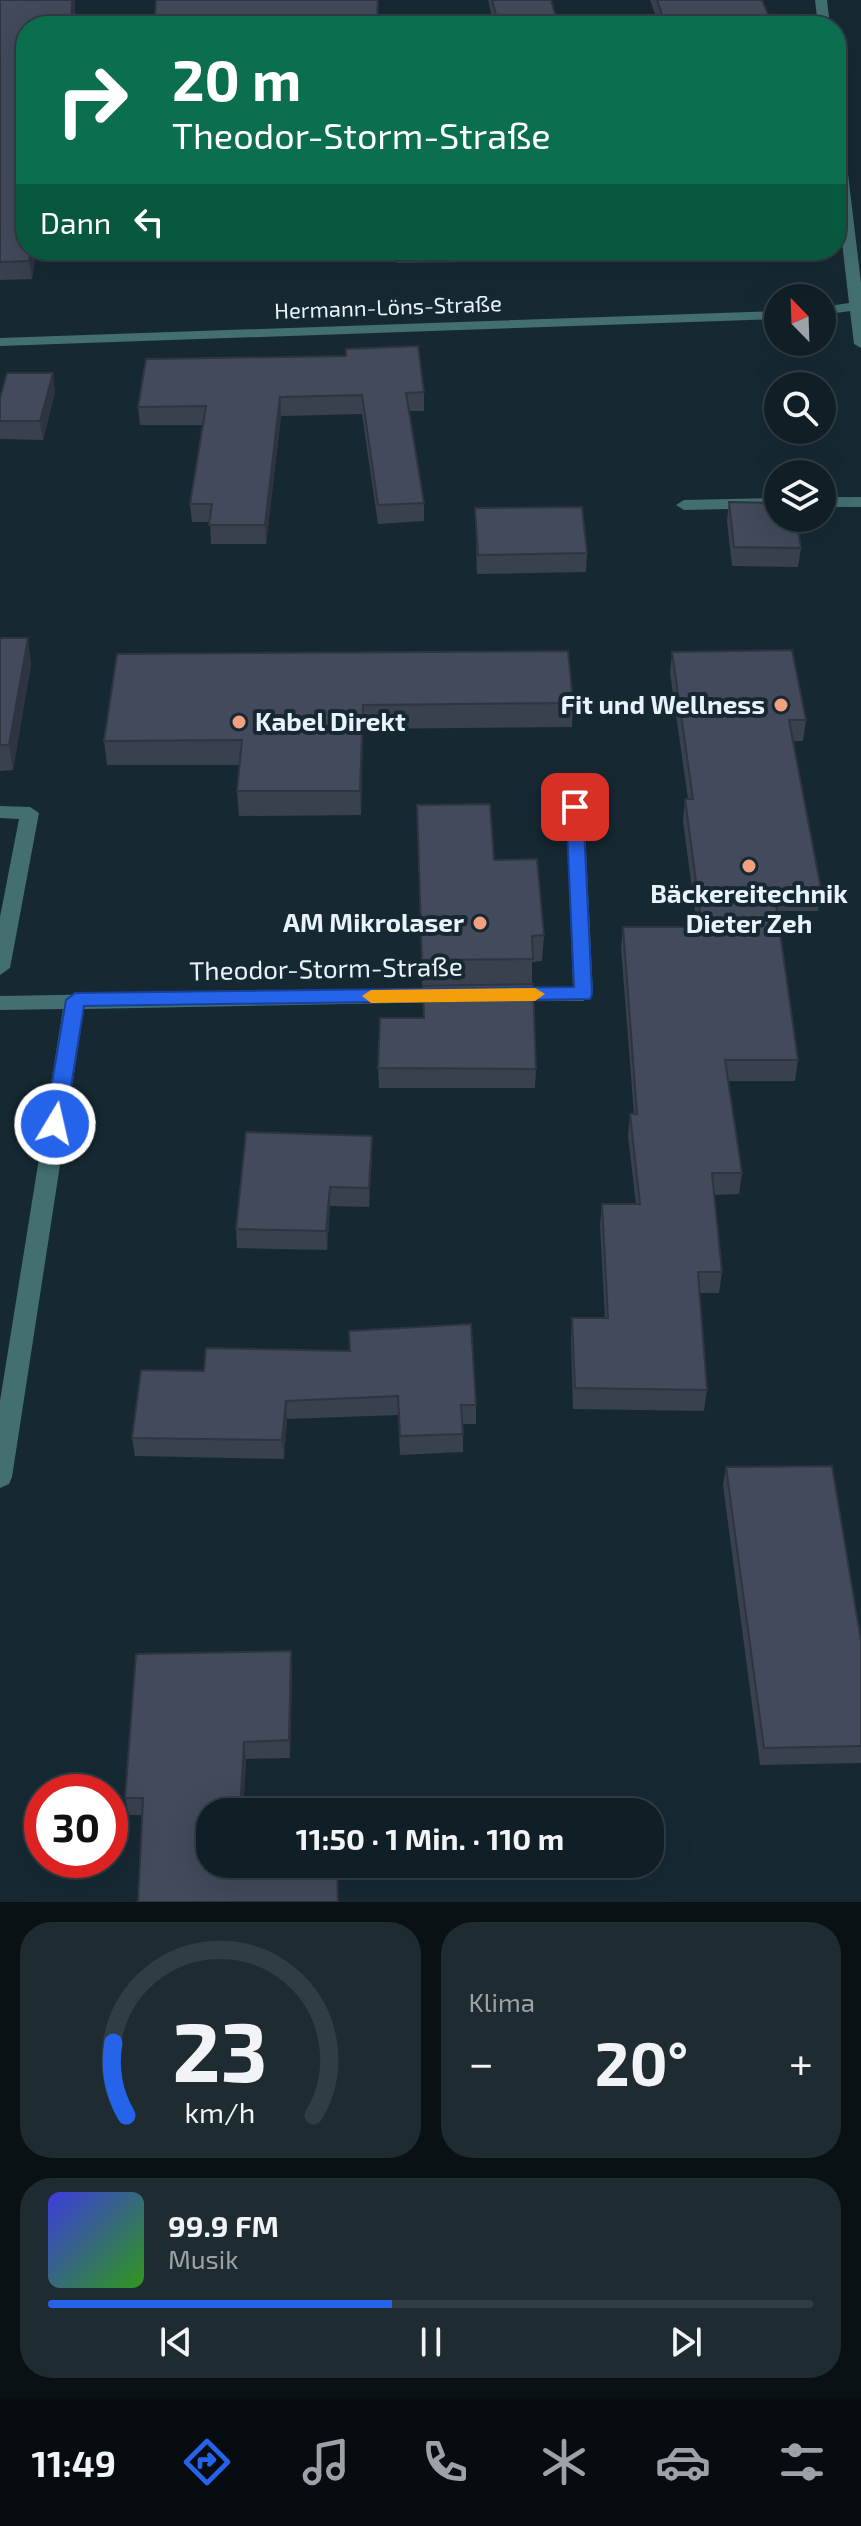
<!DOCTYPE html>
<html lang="de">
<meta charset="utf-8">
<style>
:root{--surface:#101f26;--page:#1e2c32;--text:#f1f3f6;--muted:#9ca2a7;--line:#303d43;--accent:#2563eb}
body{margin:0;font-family:"Exo 2",sans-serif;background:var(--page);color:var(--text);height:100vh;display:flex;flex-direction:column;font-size:30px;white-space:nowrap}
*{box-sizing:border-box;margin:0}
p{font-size:26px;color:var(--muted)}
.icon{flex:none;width:44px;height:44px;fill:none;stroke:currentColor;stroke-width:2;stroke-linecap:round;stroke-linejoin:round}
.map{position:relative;height:1902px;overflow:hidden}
.drawer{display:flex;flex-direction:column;gap:20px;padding:20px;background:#091115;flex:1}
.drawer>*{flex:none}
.guide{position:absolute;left:16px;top:16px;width:830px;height:244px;border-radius:32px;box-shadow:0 8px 32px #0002,0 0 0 2px var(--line);background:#0b6e4f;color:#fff;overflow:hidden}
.needle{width:52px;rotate:337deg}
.buttons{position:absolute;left:764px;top:284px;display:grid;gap:16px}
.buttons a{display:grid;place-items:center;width:72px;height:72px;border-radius:50%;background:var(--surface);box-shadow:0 8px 32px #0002,0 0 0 2px var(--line);font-size:40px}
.speed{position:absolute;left:24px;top:1774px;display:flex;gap:16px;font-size:40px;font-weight:700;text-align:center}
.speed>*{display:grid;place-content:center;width:104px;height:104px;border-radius:50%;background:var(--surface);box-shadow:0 8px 32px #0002,0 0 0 2px var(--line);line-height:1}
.speed .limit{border:12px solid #d22;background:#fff;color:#111}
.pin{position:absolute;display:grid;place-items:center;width:68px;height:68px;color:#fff;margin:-34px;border-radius:16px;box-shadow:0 4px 12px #0006}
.me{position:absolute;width:88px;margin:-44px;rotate:9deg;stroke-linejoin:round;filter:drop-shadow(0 0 6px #0008)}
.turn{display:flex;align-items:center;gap:28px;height:168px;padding:0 24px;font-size:36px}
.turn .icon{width:104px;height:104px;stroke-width:2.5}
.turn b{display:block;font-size:56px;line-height:68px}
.then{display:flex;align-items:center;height:76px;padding:0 24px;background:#0003;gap:16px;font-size:30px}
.big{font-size:60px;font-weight:700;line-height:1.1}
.drawer .tile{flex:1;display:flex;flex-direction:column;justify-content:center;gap:12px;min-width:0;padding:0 28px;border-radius:32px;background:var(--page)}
.drawer .dial{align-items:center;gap:0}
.dial svg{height:208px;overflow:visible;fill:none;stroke:var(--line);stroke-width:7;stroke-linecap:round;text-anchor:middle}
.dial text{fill:var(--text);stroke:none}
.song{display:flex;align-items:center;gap:24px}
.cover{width:96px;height:96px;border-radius:12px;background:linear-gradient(135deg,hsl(240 70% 55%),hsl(110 70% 35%))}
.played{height:8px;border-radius:4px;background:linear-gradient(90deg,var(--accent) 45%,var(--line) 45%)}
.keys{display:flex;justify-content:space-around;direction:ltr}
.heat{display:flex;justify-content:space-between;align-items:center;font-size:44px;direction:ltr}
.drawer .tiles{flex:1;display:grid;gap:20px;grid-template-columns:1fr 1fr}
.tile:last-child{grid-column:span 2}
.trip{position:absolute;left:196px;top:1798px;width:468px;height:80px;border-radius:32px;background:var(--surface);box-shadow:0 8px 32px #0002,0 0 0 2px var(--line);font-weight:700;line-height:80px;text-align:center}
.tab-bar{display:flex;height:128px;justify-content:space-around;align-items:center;background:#060c0f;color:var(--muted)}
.tab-bar .icon{width:56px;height:56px}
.tab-bar .selected{color:var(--accent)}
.tab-bar b{font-size:36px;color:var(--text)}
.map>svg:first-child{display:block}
</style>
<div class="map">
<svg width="861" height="1902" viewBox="0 0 861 1902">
<rect width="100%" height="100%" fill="#162933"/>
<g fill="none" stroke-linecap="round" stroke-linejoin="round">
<path fill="#436f70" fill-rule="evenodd" d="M 0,806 L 30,807 L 39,813 L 10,968 L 0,975 L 0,917 L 19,819 L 0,818 Z"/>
<path fill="#436f70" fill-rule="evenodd" d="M 815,0 L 827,0 L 830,26 L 818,26 Z
M 836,128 L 843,132 L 861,283 L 861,348 L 854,344 L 850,311 L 822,315 L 822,307 L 849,303 L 836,190 Z
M 778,311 L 778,319 L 0,346 L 0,338 Z
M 822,497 L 861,497 L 861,507 L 822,507 Z
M 778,498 L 778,508 L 684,510 L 676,505 L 684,500 Z
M 575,801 L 584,807 L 593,994 L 583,1001 L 501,1000 L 498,995 L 501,990 L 508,988 L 573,987 L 566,807 Z
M 448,988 L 458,995 L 448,1002 L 84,1009 L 12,1477 L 9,1484 L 0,1488 L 0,1401 L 63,1009 L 0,1010 L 0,996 Z"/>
</g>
<path fill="#39404e" d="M 0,0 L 75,0 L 74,26 L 26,26 L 36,250 L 32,279 L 0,280 Z
M 156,0 L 378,26 L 156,26 Z
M 488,0 L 551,0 L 559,26 L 494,26 Z
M 650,0 L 761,0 L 773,26 L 659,26 Z
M 142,250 L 198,250 L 197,259 L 143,260 Z
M 397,250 L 473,250 L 473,262 L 397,263 Z
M 146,359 L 424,392 L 424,411 L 409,411 L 424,503 L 424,521 L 378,524 L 362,414 L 281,416 L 266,544 L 211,544 L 210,522 L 192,522 L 190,504 L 203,425 L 140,425 L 138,407 Z
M 55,392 L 43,440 L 0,439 L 0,398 Z
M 729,502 L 801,548 L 798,567 L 732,566 L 727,521 Z
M 475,508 L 587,553 L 586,572 L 477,574 Z
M 0,638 L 31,664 L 13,770 L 0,771 Z
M 672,652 L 806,720 L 803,741 L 793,741 L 821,889 L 818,911 L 777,911 L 798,1060 L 795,1081 L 728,1081 L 742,1173 L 739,1194 L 714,1195 L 722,1272 L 719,1293 L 699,1293 L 707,1390 L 704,1411 L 573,1409 L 571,1339 L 572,1318 L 605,1318 L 600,1225 L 602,1204 L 636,1204 L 628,1136 L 630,1114 L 634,1114 L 621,948 L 623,927 L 697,927 L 683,821 L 685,799 L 688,799 L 670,673 Z
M 117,654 L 573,703 L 572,727 L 363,729 L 361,815 L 239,816 L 237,791 L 240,765 L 107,765 L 104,741 Z
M 417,805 L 494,860 L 544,935 L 542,961 L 532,962 L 532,984 L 536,1069 L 535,1088 L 379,1088 L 378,1068 L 423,1018 Z
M 372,1136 L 372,1155 L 369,1207 L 330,1206 L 327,1250 L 237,1248 L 236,1229 Z
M 141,1370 L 476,1405 L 476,1424 L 463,1424 L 463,1452 L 400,1455 L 398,1415 L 287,1419 L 284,1459 L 135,1456 L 132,1438 Z
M 726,1467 L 861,1641 L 861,1763 L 760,1765 L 723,1485 Z
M 291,1651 L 292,1668 L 290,1758 L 246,1759 L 243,1812 L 210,1812 L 210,1864 L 338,1864 L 338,1902 L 138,1902 L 142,1815 L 129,1815 L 125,1798 Z"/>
<path fill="#2e3440" d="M 72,0 L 75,0 L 74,26 L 71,26 Z
M 31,250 L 36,250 L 32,279 L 29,261 Z
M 53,373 L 55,392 L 43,440 L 40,421 Z
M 280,397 L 281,416 L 266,544 L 265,525 Z
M 28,638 L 31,664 L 13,770 L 9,745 Z
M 363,705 L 363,729 L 361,815 L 360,791 Z
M 372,1136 L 372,1155 L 369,1207 L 369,1188 Z
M 330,1187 L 330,1206 L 327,1250 L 326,1231 Z
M 286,1401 L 287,1419 L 284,1459 L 282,1440 Z
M 291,1651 L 292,1668 L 290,1758 L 289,1740 Z
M 244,1742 L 246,1759 L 243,1812 L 240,1812 Z"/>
<path fill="#424a5b" stroke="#2e3440" stroke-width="2" d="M 0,0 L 72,0 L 71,26 L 26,26 L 26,250 L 31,250 L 29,261 L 0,262 Z
M 156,0 L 378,0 L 377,25 L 198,26 L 199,15 L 155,16 Z
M 492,0 L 551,0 L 559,26 L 499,26 Z
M 657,0 L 762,0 L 773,26 L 666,26 Z
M 418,346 L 424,392 L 406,393 L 424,503 L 378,505 L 362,395 L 280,397 L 265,525 L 209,525 L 212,504 L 190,504 L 206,406 L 138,407 L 146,359 L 346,356 L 346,349 Z
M 7,373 L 53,373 L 40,421 L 0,421 L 0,398 Z
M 729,502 L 778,503 L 778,518 L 796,518 L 801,548 L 734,547 Z
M 582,507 L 587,553 L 478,555 L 475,508 Z
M 0,638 L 28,638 L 9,745 L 0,745 Z
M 792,650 L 806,720 L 789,720 L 821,889 L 774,890 L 798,1060 L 725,1060 L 742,1173 L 712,1173 L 722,1272 L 698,1272 L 707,1390 L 575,1388 L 572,1318 L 608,1318 L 602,1204 L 640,1204 L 630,1114 L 637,1114 L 623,927 L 702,927 L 685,799 L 693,799 L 672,652 Z
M 568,651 L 573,703 L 363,705 L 360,791 L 237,791 L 242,740 L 104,741 L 117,654 Z
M 490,804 L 494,860 L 537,859 L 544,935 L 532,936 L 533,959 L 422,960 L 417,805 Z
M 533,984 L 536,1069 L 378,1068 L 380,1018 L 424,1018 L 423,986 Z
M 246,1132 L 372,1136 L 369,1188 L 330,1187 L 326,1231 L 236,1229 Z
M 471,1324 L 476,1405 L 461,1405 L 463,1434 L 400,1436 L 398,1396 L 286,1401 L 282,1440 L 132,1438 L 141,1370 L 204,1371 L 206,1348 L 350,1351 L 349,1331 Z
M 832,1466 L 861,1641 L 861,1746 L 764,1748 L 726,1467 Z
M 291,1651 L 289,1740 L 244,1742 L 240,1812 L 210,1812 L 210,1864 L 337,1864 L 338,1902 L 138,1902 L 143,1798 L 125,1798 L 136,1654 Z"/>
<path fill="#2563eb" stroke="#184099" stroke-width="2" d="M 575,802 L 583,807 L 592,994 L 590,999 L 84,1006 L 65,1124 L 55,1132 L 48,1129 L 45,1124 L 66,1000 L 75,993 L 574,987 L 566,807 Z"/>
<path fill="#f59e0b" d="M 535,988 L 545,994 L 535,1001 L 371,1003 L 362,996 L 371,990 Z"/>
<g fill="#f2a07f" stroke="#162933" stroke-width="3">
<circle cx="781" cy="705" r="8"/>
<circle cx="239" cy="722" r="8"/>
<circle cx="749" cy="866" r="8"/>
<circle cx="480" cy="923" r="8"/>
</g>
<g text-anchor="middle" stroke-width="8" stroke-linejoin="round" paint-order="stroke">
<g font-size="22" fill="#e7f3f9" stroke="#162933">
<text transform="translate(388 307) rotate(-2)" y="8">Hermann-Löns-Straße</text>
</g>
<g font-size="26" font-weight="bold" fill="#e7f3f9" stroke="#162933" text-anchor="end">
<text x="765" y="714">Fit und Wellness</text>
<text x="255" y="731" text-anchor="start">Kabel Direkt</text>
<text x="749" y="903" text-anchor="middle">Bäckereitechnik<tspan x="749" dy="30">Dieter Zeh</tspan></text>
<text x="464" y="932">AM Mikrolaser</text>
</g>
<g font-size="26" fill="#e7f3f9" stroke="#162933">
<text transform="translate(326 969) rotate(-1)" y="9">Theodor-Storm-Straße</text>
</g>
</g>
</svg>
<div class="buttons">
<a><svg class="needle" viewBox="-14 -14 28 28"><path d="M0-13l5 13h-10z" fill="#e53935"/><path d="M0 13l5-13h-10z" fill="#9ca2a7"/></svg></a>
<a><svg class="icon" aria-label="search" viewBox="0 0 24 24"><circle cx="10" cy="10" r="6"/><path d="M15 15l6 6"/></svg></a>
<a><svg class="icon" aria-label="layers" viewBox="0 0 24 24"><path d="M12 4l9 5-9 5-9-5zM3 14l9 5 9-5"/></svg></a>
</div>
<div class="speed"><div class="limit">30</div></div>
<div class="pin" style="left:575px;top:807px;background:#d93025"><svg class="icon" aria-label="arrive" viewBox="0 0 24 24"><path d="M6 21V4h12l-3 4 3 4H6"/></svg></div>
<svg class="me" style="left:55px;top:1124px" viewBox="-20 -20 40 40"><circle r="17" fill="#2563eb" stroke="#fff" stroke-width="3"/><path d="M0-11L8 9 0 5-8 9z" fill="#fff"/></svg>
<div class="trip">11:50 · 1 Min. · 110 m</div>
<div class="guide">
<div class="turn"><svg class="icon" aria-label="right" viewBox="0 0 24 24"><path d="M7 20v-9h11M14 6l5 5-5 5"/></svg><div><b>20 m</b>Theodor-Storm-Straße</div></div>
<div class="then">Dann<svg class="icon" aria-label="left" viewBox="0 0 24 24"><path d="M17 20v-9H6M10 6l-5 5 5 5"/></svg></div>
</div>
</div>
<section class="drawer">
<div class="tiles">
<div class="tile dial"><svg viewBox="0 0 100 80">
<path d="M14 69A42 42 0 1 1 86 69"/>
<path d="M14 69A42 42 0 0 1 9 41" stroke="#2563eb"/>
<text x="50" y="56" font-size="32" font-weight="700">23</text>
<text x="50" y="72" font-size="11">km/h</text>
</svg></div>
<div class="tile"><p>Klima</p>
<div class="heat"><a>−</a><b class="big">20°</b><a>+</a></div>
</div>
<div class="tile">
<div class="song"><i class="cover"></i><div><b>99.9 FM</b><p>Musik</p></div></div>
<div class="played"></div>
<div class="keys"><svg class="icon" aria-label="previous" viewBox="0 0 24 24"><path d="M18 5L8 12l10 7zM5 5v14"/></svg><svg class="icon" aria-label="pause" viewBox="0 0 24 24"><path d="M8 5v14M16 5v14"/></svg><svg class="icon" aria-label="next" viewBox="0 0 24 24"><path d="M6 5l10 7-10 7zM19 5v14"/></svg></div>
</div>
</div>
</section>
<nav class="tab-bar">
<b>11:49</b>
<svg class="icon selected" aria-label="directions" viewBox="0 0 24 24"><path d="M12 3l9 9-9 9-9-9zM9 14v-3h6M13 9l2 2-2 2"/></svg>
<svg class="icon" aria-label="music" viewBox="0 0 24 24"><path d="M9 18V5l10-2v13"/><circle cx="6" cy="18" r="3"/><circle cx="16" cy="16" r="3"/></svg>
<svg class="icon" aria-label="phone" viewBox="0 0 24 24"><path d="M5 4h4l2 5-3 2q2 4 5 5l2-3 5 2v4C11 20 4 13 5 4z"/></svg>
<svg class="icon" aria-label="climate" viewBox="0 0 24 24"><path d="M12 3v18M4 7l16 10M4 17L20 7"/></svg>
<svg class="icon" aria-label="car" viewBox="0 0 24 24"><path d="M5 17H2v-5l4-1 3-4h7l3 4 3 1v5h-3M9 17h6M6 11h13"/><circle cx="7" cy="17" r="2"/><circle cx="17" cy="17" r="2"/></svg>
<svg class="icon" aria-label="filters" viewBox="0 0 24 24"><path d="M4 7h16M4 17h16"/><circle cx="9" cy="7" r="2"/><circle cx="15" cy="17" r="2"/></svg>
</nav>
